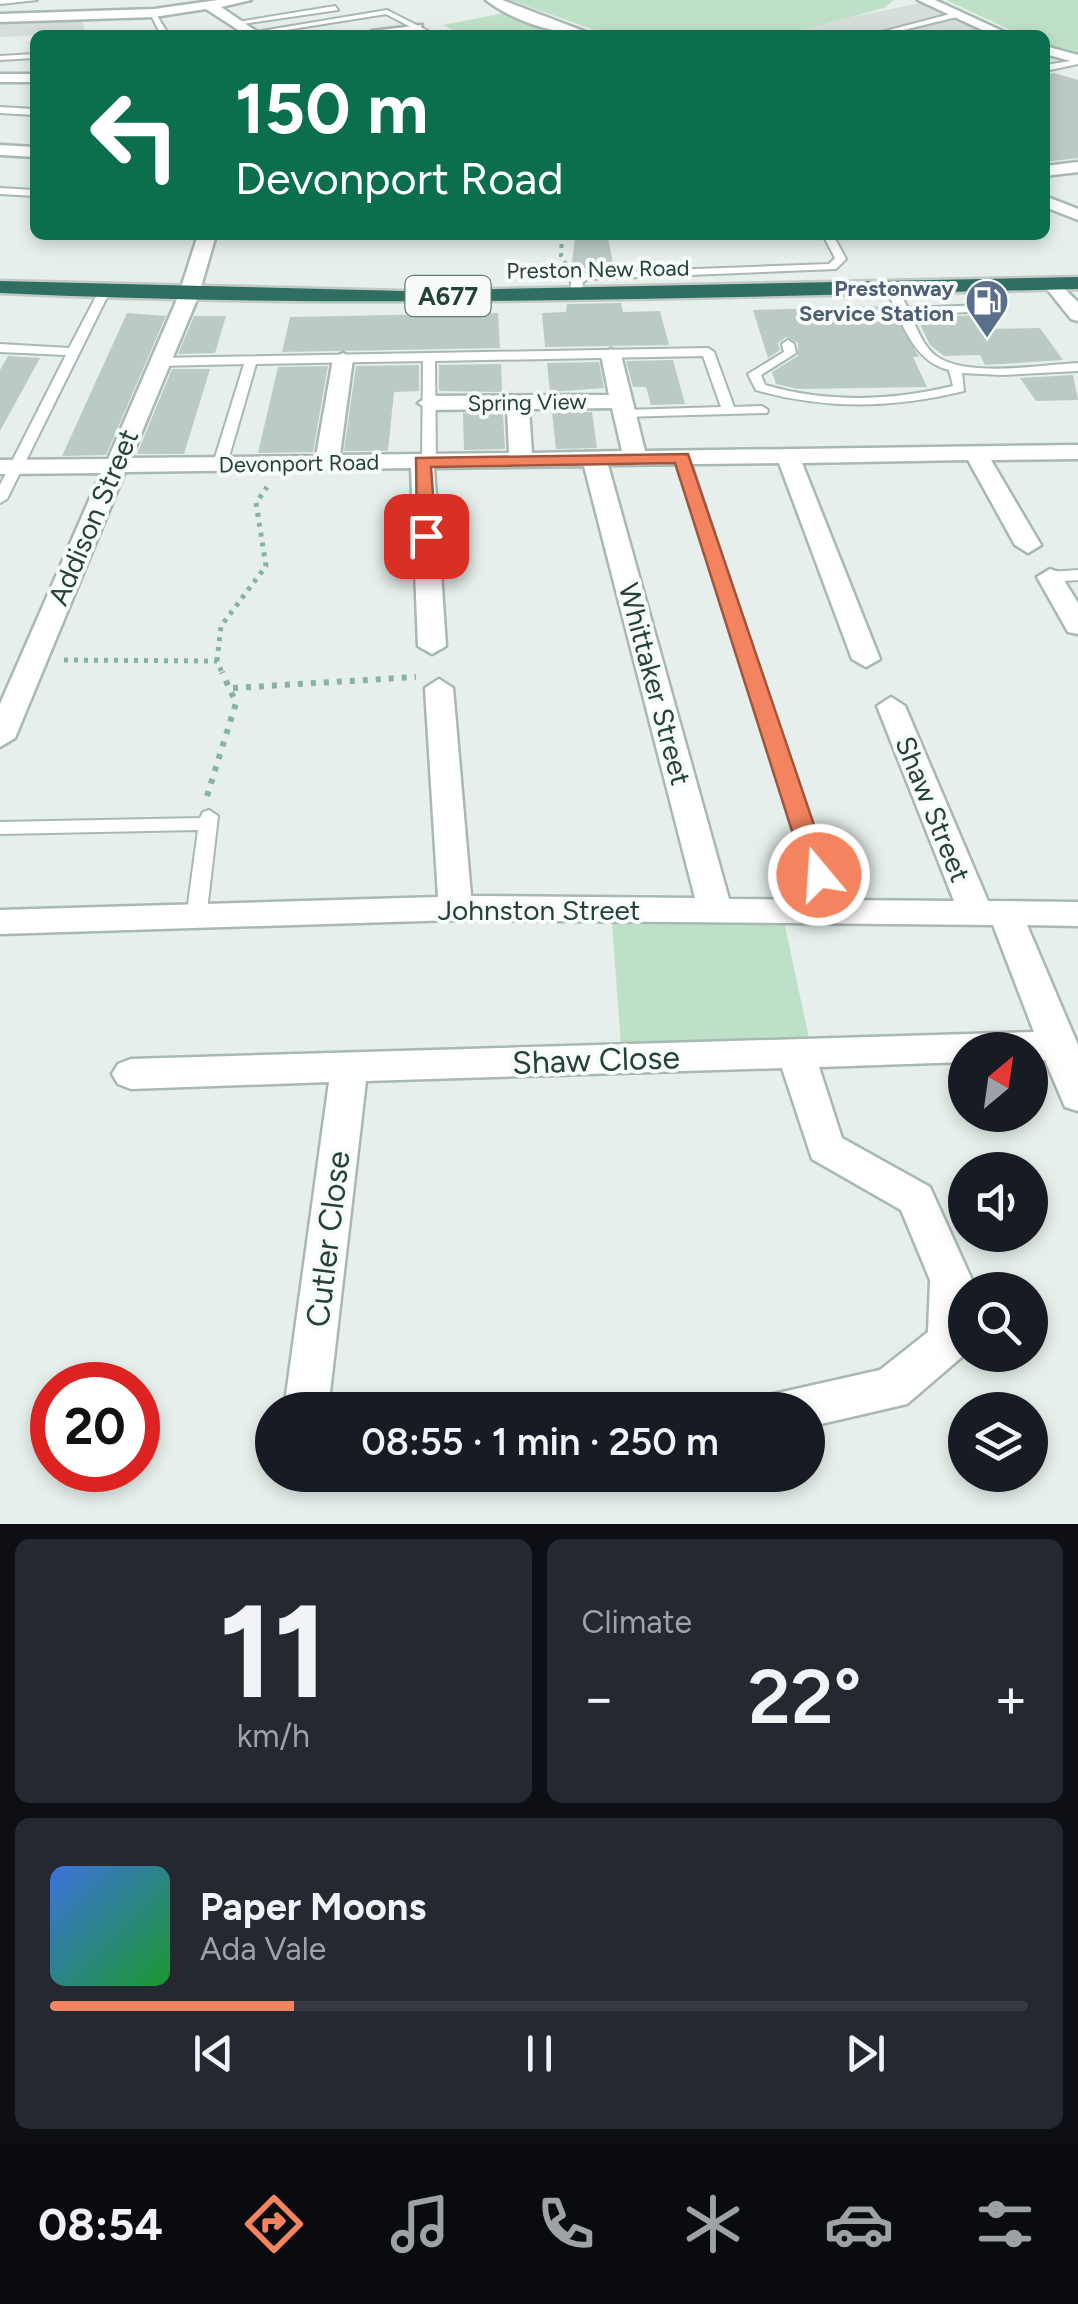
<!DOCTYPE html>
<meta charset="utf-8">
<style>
:root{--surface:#171b24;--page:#242831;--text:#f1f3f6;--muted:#9ea1a6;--line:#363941;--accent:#f4845f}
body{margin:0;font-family:Figtree,sans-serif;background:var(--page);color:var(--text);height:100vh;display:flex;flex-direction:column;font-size:38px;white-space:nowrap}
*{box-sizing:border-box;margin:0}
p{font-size:32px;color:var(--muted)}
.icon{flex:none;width:55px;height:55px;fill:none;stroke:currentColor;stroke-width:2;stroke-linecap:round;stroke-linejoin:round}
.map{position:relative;height:1524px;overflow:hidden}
.side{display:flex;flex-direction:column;gap:15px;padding:15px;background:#0d0f14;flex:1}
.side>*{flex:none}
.guide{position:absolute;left:30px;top:30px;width:1020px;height:210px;border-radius:15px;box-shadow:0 5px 15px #0003;background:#0b6e4f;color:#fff;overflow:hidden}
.needle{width:65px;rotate:29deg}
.fabs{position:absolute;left:948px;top:1032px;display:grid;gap:20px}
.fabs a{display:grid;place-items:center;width:100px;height:100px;border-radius:50%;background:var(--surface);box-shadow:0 5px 15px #0003;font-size:50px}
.speed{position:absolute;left:30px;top:1362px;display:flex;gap:20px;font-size:50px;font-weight:700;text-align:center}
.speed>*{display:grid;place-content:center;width:130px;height:130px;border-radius:50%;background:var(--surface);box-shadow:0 5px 15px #0003;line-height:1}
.speed .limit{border:15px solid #d22;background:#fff;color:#111}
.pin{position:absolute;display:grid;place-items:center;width:85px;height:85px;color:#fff;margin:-42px;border-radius:20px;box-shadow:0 5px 15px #0006}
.me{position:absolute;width:110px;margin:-55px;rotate:342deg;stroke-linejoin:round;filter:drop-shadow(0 0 8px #0008)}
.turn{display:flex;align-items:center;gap:35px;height:210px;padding:0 40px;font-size:45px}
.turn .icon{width:130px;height:130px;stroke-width:2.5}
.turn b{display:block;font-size:70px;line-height:85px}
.big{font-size:75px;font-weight:600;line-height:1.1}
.side .card{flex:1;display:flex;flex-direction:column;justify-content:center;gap:15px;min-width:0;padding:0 35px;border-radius:15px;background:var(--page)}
.side .dial{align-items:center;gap:0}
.dial b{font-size:130px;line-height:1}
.song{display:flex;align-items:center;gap:30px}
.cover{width:120px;height:120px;border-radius:15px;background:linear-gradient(135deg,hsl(220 70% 55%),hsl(130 70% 35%))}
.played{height:10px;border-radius:5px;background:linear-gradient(90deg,var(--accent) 25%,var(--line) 25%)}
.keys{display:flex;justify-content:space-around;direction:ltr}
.heat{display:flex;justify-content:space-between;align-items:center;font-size:55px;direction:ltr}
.side .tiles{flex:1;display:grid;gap:15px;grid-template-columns:1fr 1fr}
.card:last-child{grid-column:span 2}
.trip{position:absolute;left:255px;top:1392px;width:570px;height:100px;border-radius:50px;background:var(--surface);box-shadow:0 5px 15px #0003;font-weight:600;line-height:100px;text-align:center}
.dock{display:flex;height:160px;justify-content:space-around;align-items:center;background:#090b0e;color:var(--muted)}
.dock .icon{width:70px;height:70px}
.dock .on{color:var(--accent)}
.dock b{font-size:45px;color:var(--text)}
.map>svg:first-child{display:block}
</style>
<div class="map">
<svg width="1078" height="1524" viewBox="0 0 1078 1524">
<rect width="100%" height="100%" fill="#e6efeb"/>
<path fill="#d4dfda" d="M 921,3 L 992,35 L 786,35 L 846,18 Z
M 82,19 L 85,33 L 0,37 L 0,23 Z"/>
<path fill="#bfe0c8" d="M 510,0 L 894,0 L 884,8 L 784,35 L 609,35 Z
M 946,0 L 1078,0 L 1078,54 L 1045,45 L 1045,35 L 1017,33 Z
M 504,13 L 548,31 L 463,35 L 443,25 Z
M 611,909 L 782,912 L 812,1052 L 622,1059 Z"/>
<path fill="#bbcac4" d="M 1054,73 L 1078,80 L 1078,158 L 1045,162 L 1045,74 Z
M 575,238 L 608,238 L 614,268 L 585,269 L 570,277 Z
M 621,303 L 623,312 L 660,311 L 669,345 L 545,347 L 542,313 L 566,312 L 567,304 Z
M 890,306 L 919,357 L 913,357 L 927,387 L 798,389 L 776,384 L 772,372 L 798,356 L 798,343 L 786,337 L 778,343 L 780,350 L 768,358 L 753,310 Z
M 127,313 L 166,316 L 106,455 L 62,456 Z
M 498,313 L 500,348 L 282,352 L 290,317 Z
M 976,315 L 985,329 L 1040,328 L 1063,360 L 985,365 L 980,355 L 944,356 L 930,345 L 917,318 Z
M 194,316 L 226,316 L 215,353 L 178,354 Z
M 8,356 L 40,358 L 0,431 L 0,370 Z
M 673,360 L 685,404 L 651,405 L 646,387 L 633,387 L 626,361 Z
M 599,362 L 604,388 L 550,392 L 547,363 Z
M 501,364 L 502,392 L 439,391 L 439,365 Z
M 419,365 L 419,391 L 394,392 L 388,451 L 344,451 L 356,366 Z
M 328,366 L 313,452 L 258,453 L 278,367 Z
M 172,369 L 210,369 L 184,454 L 137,454 Z
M 1073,375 L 1078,400 L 1036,401 L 1020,378 Z
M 552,412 L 592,412 L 597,448 L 556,449 Z
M 463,413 L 503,413 L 505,449 L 464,450 Z"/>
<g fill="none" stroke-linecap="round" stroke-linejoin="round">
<defs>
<path id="lane" d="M 0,0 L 37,0 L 0,4 Z
M 335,6 L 338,10 L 236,25 L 232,23 Z
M 387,10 L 436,35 L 426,35 L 386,14 L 255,35 L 249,33 Z
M 154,11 L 169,35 L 161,35 L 150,13 Z
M 958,12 L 961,16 L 883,35 L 870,35 Z
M 35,54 L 35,58 L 0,60 L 0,56 Z
M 1078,60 L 1078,64 L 1045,71 L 1045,65 Z
M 0,107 L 35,109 L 35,115 L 0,113 Z
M 0,188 L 35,190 L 35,196 L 0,194 Z
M 823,235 L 833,235 L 846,259 L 836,269 L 588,279 L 583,282 L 581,296 L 571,294 L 571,281 L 585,273 L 829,264 L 835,258 Z
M 988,283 L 996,283 L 1005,301 L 986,311 L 911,315 C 917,329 923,346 936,356 C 966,378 1041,365 1078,363 L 1078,371 L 1002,375 L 962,373 L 964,391 C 895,408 825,410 756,390 L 748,374 L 784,352 L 782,344 L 788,340 L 794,344 L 796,353 L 761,375 L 765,385 C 826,403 892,401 953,386 L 949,370 C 911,361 901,318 885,287 L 895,285 L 908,308 L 984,305 L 993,300 L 986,285 Z
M 99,291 L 109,293 L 7,499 L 0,503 L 0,485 L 66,355 L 0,352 L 0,344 L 69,348 Z
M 708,348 L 714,352 L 734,407 L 762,406 L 768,410 L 767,413 L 621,417 L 621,411 L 626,410 L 721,407 L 703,356 L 435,361 L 436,462 L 429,466 L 422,462 L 423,361 L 256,364 L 227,464 L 220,468 L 213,464 L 244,364 L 158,366 L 152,362 L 158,358 Z
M 682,453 L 689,457 L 841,913 L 838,918 L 824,918 L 821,913 L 675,457 Z
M 1078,570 L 1078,580 L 1050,582 L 1042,577 L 1050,572 Z
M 209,810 L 218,816 L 206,919 L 203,924 L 189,924 L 186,919 L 198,830 L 0,834 L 0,822 L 200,818 L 203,812 Z"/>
<path id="street" d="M 218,0 L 251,0 L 221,7 L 262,35 L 246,35 L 206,9 L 154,17 L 0,22 L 0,14 L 154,9 Z
M 486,0 L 502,0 L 594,35 C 558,35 514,22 486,0 Z
M 918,0 L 935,0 L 1011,35 L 993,35 Z
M 422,25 L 417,32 L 365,35 L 372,31 Z
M 1045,46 L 1078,55 L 1078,63 L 1045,54 Z
M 0,74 L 35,74 L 35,82 L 0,82 Z
M 0,145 L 35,147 L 35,157 L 0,155 Z
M 1078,162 L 1078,172 L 1045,176 L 1045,166 Z
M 1045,196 L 1078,209 L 1078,220 L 1045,207 Z
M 198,235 L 216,235 L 198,297 L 131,458 L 316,456 L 333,359 L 343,353 L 353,359 L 340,455 L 509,453 L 507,409 L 429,410 L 418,403 L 429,396 L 609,395 L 601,355 L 611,349 L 621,355 L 645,451 L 1078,445 L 1078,459 L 991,460 L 1041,545 L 1028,553 L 1015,545 L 968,460 L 802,463 L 880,659 L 866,667 L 852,659 L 779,463 L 608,465 L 729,899 L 954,901 L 877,706 L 891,697 L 905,706 L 988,901 L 1078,902 L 1078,926 L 1027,925 L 1078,1045 L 1078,1111 L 1065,1107 L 1045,1060 L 1030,1060 L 1030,1050 L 965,1050 L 965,1062 L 819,1067 L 842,1138 L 930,1187 L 972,1280 L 972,1290 L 965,1290 L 964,1355 L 907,1404 L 808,1427 L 808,1410 L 763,1410 L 769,1395 L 880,1370 L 928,1332 L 930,1280 L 901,1210 L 812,1159 L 782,1068 L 366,1081 L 328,1410 L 284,1410 L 329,1082 L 131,1089 L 118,1084 L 112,1074 L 118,1064 L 131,1059 L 1034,1032 L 993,925 L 455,920 L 0,934 L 0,910 L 438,897 L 425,688 L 439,679 L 453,688 L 471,896 L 695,898 L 584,466 L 434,468 L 446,646 L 432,654 L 418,646 L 411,468 L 125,472 L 15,738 L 0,747 L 0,704 L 101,473 L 0,474 L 0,460 L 108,459 L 178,297 ZM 612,408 L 622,451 L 532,453 L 529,409 Z
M 1053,278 L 1078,302 L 1078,321 L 1071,319 L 1043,284 Z
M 1050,569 L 1059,572 L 1078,603 L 1078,634 L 1068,632 L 1037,577 Z"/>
<path id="highway" d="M 1078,277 L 1078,289 C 718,297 360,310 0,293 L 0,281 L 404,291 Z"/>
</defs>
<use href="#lane" stroke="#a8b8b2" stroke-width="4"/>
<use href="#street" stroke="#a8b8b2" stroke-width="5"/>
<use href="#highway" stroke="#c2cac8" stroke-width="5"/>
<path stroke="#86b3a5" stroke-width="4" stroke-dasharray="4 5" stroke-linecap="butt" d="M 562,235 L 561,256 L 567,266"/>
<path stroke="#86b3a5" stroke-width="5" stroke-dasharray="4 6" stroke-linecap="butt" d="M 64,660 L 217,661 L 223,675
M 217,661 L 221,626 L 266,566 L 256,503 L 267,487"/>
<path stroke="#86b3a5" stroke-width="6" stroke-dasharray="5 8" stroke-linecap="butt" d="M 233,688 L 416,677
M 207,796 L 236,703 L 222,672"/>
<use href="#lane" fill="#fff" fill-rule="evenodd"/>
<use href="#street" fill="#fff" fill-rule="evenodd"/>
<use href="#highway" fill="#2f6f62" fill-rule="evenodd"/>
</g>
<path fill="#f4845f" stroke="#9f563e" stroke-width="2.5" d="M 688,454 L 831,875 L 827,881 L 810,881 L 806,875 L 675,463 L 431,467 L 436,536 L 426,541 L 417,536 L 416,458 Z"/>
<defs>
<symbol id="fuel-pin" viewBox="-11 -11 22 30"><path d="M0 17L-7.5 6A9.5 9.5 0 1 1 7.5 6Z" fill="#5c6f8a" stroke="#f7fbf9"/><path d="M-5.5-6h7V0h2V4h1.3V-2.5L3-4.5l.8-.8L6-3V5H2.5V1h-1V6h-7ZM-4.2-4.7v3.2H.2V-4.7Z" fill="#fff"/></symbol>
</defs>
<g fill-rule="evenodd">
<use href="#fuel-pin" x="962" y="276" width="50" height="68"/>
</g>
<g text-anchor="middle" stroke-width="8" stroke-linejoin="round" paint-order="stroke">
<g font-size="22" fill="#24423a" stroke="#f7fbf9">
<text transform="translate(598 269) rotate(-1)" y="8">Preston New Road</text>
<text transform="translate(527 402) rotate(-1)" y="8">Spring View</text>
<text transform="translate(299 463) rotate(-1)" y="8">Devonport Road</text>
</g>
<g font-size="22" font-weight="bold" fill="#4e5e75" stroke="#f7fbf9" text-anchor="end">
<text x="954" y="296">Prestonway<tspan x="954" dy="25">Service Station</tspan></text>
</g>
<rect fill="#f7fbf9" stroke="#637a73" stroke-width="2.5" x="405.5" y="276" width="85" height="40" rx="8"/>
<g font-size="25" font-weight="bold" fill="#24423a">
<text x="448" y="305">A677</text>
</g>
<g font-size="28" fill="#24423a" stroke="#f7fbf9">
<text transform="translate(93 517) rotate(-67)" y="10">Addison Street</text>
<text transform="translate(655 684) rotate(75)" y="10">Whittaker Street</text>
<text transform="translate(933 809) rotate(68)" y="10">Shaw Street</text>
<text x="539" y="920">Johnston Street</text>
</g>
<g font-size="32" fill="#24423a" stroke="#f7fbf9">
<text transform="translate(596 1060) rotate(-2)" y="11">Shaw Close</text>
<text transform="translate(328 1239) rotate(-83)" y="11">Cutler Close</text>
</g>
</g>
</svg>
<div class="fabs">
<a><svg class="needle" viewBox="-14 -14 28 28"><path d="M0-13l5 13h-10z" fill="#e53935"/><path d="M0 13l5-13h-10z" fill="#9ea1a6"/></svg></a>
<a><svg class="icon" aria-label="sound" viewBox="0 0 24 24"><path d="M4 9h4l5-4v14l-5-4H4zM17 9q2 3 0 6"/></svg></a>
<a><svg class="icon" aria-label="search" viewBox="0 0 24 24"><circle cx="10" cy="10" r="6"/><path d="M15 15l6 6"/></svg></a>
<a><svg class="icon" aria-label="layers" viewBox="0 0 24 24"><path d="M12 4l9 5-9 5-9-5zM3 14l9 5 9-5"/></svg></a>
</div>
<div class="speed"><div class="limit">20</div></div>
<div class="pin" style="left:426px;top:536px;background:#d93025"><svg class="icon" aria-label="arrive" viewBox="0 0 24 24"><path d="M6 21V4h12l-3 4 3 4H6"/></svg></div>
<svg class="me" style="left:819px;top:875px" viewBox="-20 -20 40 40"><circle r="17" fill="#f4845f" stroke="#fff" stroke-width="3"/><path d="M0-11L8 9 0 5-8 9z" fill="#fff"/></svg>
<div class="trip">08:55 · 1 min · 250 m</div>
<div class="guide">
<div class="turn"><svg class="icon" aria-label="left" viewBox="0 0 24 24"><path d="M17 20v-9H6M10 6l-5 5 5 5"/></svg><div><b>150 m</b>Devonport Road</div></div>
</div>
</div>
<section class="side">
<div class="tiles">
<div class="card dial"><b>11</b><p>km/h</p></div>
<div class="card"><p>Climate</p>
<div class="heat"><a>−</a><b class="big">22°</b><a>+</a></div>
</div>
<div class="card">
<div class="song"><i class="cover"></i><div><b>Paper Moons</b><p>Ada Vale</p></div></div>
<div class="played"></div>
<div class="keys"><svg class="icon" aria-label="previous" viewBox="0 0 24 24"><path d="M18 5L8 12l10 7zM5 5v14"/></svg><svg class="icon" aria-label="pause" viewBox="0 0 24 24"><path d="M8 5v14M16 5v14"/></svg><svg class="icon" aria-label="next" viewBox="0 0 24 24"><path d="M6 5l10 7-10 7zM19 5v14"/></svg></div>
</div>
</div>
</section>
<nav class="dock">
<b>08:54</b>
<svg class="icon on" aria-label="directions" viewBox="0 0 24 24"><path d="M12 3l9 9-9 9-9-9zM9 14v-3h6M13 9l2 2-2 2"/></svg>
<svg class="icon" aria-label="music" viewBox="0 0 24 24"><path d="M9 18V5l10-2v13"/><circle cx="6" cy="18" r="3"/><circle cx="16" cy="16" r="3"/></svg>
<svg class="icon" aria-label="phone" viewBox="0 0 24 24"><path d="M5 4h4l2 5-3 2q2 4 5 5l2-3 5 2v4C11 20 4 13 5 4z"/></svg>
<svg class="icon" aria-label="climate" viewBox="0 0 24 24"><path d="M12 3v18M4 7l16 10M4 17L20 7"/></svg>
<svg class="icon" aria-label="car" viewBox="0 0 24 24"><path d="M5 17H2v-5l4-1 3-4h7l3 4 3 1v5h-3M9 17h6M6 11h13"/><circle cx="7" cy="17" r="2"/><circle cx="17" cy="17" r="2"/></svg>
<svg class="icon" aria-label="filters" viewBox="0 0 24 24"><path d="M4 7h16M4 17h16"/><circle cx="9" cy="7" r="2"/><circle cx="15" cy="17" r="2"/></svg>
</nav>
